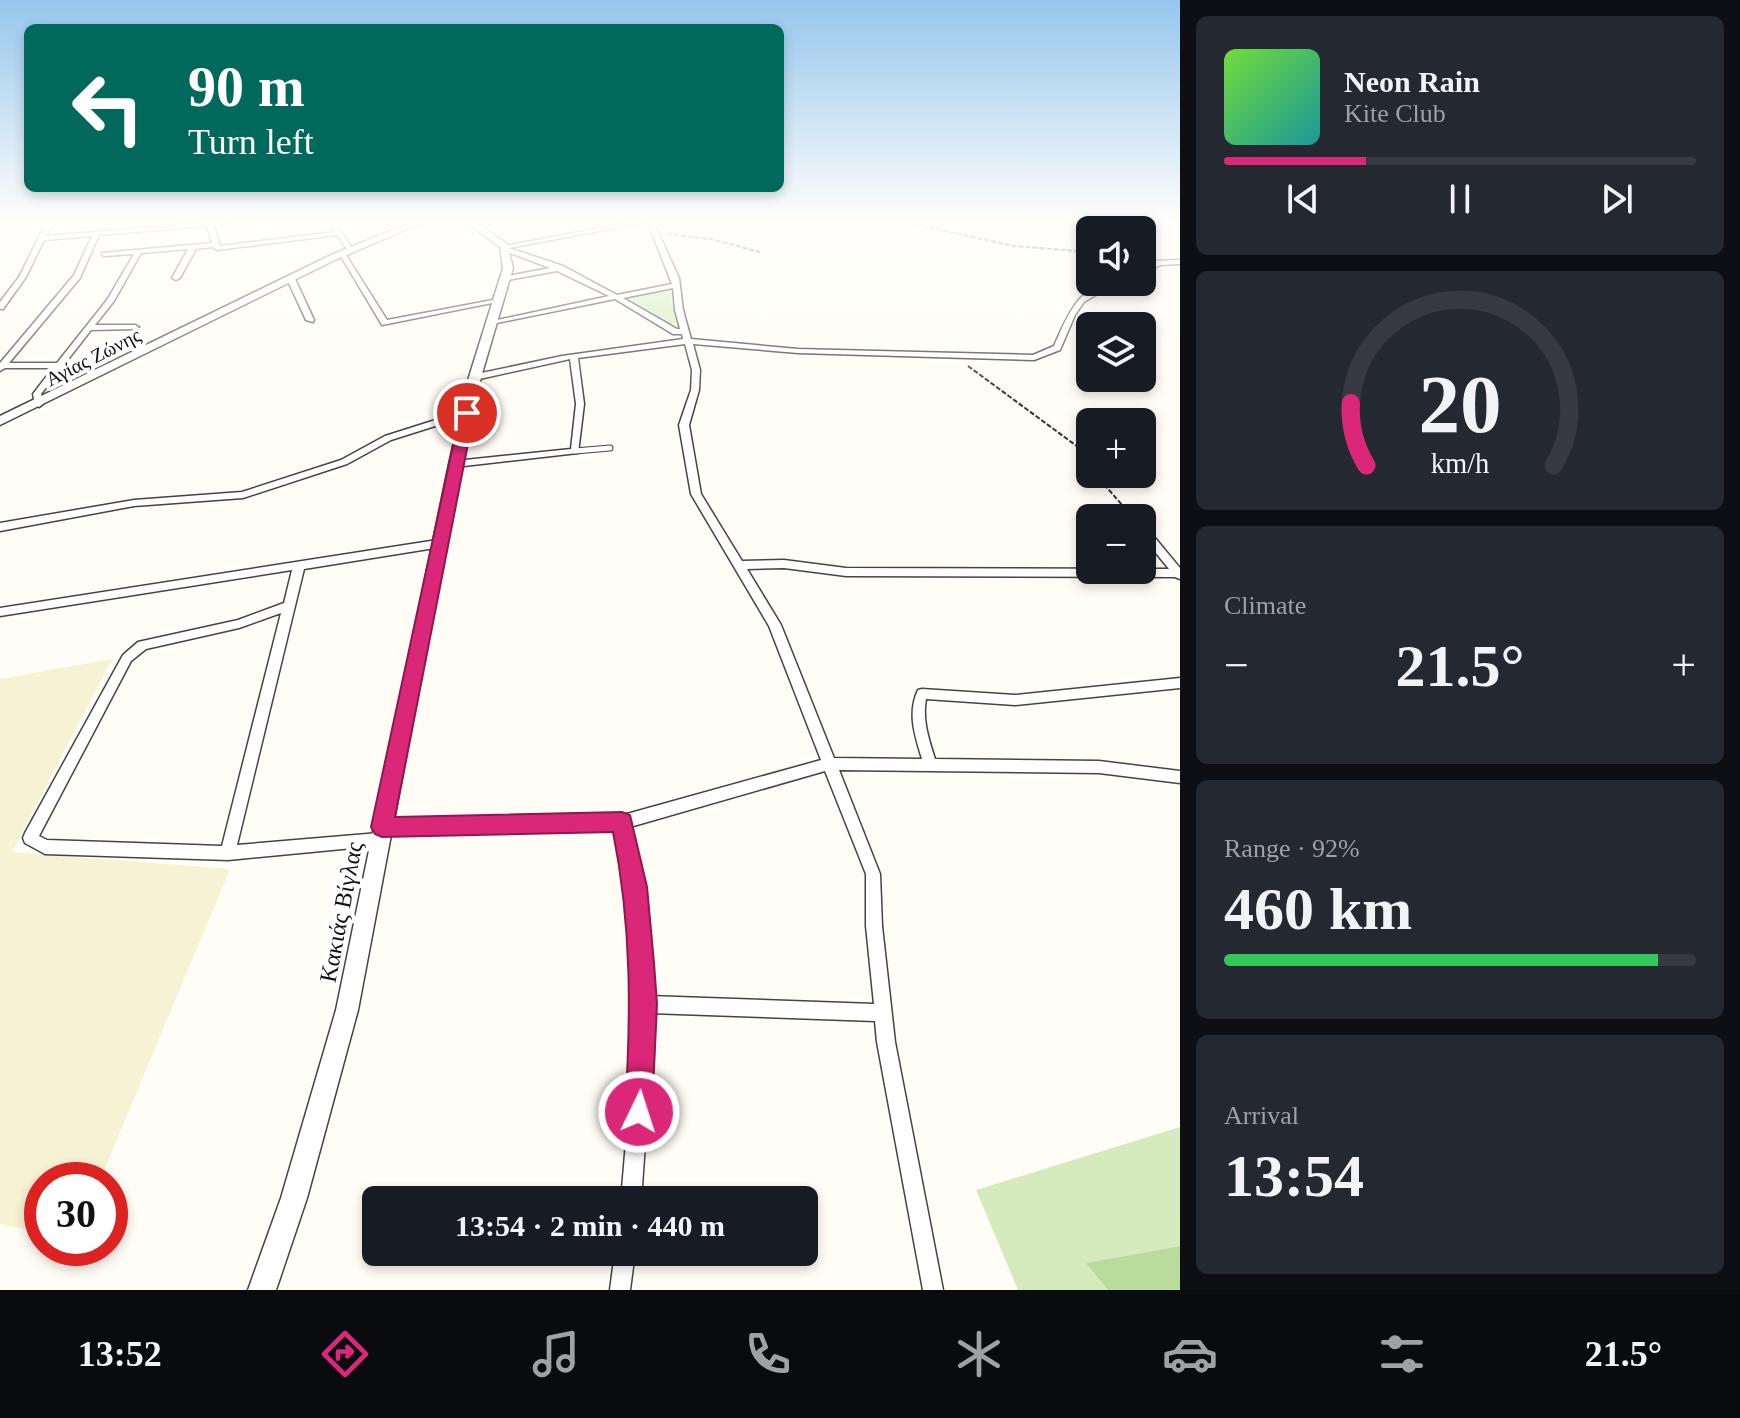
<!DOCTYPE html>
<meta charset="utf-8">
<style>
:root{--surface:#171b24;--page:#242831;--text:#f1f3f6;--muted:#9ea1a6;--line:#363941;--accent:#db2777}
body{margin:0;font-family:Georgia,serif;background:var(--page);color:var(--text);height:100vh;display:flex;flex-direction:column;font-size:30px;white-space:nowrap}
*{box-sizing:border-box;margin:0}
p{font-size:26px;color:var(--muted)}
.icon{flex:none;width:44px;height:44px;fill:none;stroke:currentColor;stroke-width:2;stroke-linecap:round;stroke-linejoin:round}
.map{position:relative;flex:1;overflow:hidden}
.sheet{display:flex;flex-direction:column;gap:16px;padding:16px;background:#0d0f14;width:560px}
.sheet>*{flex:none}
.banner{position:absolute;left:24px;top:24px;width:760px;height:168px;border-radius:12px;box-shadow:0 4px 12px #0003;background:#00695c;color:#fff;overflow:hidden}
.controls{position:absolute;left:1076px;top:216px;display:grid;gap:16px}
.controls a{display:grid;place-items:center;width:80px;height:80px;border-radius:12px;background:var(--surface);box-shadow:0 4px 12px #0003;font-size:40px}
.speed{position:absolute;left:24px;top:1162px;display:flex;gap:16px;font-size:40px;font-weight:700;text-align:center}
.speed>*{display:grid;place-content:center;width:104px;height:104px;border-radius:50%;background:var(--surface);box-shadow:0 4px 12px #0003;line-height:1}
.speed .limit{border:12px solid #d22;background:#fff;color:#111}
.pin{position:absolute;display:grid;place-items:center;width:68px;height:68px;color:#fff;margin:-34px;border:4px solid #fff;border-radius:50%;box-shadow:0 2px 8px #0007}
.me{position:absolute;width:88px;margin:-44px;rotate:4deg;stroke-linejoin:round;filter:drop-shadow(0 0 6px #0008)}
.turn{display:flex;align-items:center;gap:28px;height:168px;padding:0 32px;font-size:36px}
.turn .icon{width:104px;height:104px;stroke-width:2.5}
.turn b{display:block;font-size:56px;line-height:68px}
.big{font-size:60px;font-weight:600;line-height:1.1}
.sheet .card{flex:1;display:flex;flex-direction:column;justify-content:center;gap:12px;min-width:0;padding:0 28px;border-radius:12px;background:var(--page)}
.sheet .dial{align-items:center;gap:0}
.dial svg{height:208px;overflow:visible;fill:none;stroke:var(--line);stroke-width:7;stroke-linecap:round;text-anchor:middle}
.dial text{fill:var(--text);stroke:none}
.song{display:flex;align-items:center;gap:24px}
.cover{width:96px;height:96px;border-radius:12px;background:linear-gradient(135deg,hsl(100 70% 55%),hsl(180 70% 35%))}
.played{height:8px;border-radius:4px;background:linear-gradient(90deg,var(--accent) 30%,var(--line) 30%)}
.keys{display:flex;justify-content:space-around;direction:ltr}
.heat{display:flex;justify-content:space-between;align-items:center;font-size:44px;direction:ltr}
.charge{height:12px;border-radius:6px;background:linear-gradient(90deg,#34c759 92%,var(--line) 0)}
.trip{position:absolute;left:362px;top:1186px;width:456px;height:80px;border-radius:12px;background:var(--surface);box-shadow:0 4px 12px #0003;font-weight:600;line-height:80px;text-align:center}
.dock{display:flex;height:128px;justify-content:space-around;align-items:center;background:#090b0e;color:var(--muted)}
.dock .icon{width:56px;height:56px}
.dock .current{color:var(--accent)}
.dock b{font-size:36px;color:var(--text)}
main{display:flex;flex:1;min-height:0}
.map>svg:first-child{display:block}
</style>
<main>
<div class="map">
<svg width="1180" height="1290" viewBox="0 0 1180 1290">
<rect width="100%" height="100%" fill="#fffdf5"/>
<path fill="#f6f3d4" d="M 112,659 L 12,852 L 230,869 L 100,1180 L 42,1180 L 42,1232 L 0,1224 L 0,679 Z"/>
<path fill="#d5ebbd" d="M 670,289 L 676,323 L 667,324 L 627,298 Z
M 1180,1127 L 1180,1246 L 1087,1263 L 1108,1290 L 1018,1290 L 976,1190 Z"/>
<path fill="#b9dc9c" d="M 1180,1246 L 1180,1290 L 1108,1290 L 1086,1263 Z"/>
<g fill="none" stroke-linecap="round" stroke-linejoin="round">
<defs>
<path id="service" d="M 575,451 L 610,448"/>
<path id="minor" d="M 46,223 L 52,223 L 46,236 L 200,223 L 229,223 L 214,226 L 220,246 L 335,232 L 329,223 L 335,223 L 353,250 L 348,251 L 337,235 L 217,250 L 213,247 L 196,249 L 180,278 L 176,280 L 172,278 L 188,249 L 141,253 L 114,301 L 95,325 L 135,325 L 139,327 L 135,329 L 91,330 L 41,394 L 43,404 L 39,407 L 35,404 L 33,394 L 53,368 L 5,368 L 0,371 L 0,363 L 74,275 L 92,236 L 44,240 L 26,277 L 3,309 L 0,309 L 0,302 L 19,277 ZM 207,226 L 212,243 L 102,253 L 102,255 L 104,256 L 134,254 L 107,300 L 57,363 L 9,363 L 80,278 L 99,235 Z
M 627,223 L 642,223 L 509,248 L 563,266 L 617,295 L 672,284 L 648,223 L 654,223 L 679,278 L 683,310 L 691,339 L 798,349 L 1033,355 L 1054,346 C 1067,317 1079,282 1118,282 L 1084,302 L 1075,315 L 1060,350 L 1034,360 L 798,353 L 693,344 L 700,370 L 699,390 L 689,425 L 701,494 L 742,561 L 784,560 L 846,568 L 1169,569 L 1142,536 L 1142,525 L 1146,527 L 1180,568 L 1180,579 L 1175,577 L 846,576 L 784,568 L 747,569 L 781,625 L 834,758 L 922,759 C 915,736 907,713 918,690 L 922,689 L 1015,695 L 1180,678 L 1180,688 L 1015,705 L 926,699 C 922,720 929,740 935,759 L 1099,761 L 1180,771 L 1180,783 L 1099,773 L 839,770 L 880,874 L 882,926 L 895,1042 L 943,1290 L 923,1290 L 877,1042 L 875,1021 L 650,1013 L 648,1103 L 641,1200 L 621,1200 C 633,1072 639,958 616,830 L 382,834 L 377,832 L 375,827 L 377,822 L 382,820 L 616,817 L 821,760 L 769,626 L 691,494 L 679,425 L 691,390 L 692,370 L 685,344 L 578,358 L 584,404 L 578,453 L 455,467 L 450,464 L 455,461 L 571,449 L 576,404 L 570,359 L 475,380 L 472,379 L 472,375 L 562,356 L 683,339 L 682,334 L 673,334 L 615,299 L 492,324 L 488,322 L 609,296 L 557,271 L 502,281 L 502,277 L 550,268 L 505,251 L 504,246 ZM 673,288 L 675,310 L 680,329 L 677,329 L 623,298 ZM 825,771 L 866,874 L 866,926 L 874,1004 L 649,996 L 645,918 L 630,827 Z
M 340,252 L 344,252 L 387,320 L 498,299 L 502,301 L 382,325 L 339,253 Z
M 1180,260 L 1180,264 L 1160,265 L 1142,276 L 1142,271 L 1155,261 Z
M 288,277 L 295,279 L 314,320 L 313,322 L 306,320 L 287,279 Z
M 467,410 L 472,413 L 470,415 L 391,440 L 347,464 L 243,498 L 134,506 L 0,531 L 0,523 L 134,500 L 242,492 L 341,460 L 385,436 Z
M 437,540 L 441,541 L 442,544 L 441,547 L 304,569 L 237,845 L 379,833 L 384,835 L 386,840 L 384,845 L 228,860 L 45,854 L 25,843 L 23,838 L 25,833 L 123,655 L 138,642 L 238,620 L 284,603 L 292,570 L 0,616 L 0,608 ZM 281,613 L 222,846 L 47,840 L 39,836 L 131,661 L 146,649 L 239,628 Z
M 615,1252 L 635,1252 L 630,1290 L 610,1290 Z"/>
<path id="tertiary" d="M 410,223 L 422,223 L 337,259 L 0,425 L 0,416 L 331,255 Z
M 467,223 L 477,223 L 507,244 L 513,268 L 481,377 L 461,464 L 358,1010 L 307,1198 L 276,1290 L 248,1290 L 281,1198 L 336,1010 L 449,464 L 469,377 L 503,268 L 500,247 Z"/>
</defs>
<use href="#service" stroke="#444" stroke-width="7"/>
<use href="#minor" stroke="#444" stroke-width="3"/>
<use href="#tertiary" stroke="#444" stroke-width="3"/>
<path stroke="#333" stroke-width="2" stroke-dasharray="5 2" stroke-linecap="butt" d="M 909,223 L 1014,246 L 1090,252
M 667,234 L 711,239 L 760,252
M 968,366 L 1078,447 L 1090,467
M 1095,474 L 1131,515"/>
<path stroke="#333" stroke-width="3" stroke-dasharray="8 4" stroke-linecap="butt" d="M 1129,513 L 1133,518"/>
<use href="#service" stroke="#fff" stroke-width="5"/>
<use href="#minor" fill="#fff" fill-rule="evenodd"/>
<use href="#tertiary" fill="#fff" fill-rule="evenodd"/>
</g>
<linearGradient id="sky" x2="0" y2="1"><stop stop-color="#95c6ee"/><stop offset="0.55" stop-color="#fffefa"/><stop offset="1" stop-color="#fffefa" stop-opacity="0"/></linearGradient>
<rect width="1180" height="404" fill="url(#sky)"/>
<path fill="#db2777" stroke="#8e194d" stroke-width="2" d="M 467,409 L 474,413 L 395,817 L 622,812 L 630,815 L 647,887 L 654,963 L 657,1004 L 652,1112 L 648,1122 L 639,1126 L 629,1122 L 625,1112 C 631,1017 632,926 613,832 L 382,837 L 375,834 L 371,827 L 460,413 Z"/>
<g text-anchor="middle" stroke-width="8" stroke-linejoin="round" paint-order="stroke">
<g font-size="20" fill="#111" stroke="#fff">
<text transform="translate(93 357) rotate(-27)" y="7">Αγίας Ζώνης</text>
</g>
<g font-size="24" fill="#111" stroke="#fff">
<text transform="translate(341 912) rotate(-79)" y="8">Κακιάς Βίγλας</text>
</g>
</g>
</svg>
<div class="controls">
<a><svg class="icon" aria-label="sound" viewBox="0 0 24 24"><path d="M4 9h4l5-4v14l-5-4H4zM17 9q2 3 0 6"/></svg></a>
<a><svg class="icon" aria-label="layers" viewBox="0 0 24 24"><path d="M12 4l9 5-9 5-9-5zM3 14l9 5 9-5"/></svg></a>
<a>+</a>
<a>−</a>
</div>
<div class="speed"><div class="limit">30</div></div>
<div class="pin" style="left:467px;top:413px;background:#d93025"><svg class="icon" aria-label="arrive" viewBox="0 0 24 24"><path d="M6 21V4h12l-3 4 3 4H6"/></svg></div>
<svg class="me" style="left:639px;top:1112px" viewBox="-20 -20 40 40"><circle r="17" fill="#db2777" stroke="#fff" stroke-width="3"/><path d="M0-11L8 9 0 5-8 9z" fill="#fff"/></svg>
<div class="trip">13:54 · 2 min · 440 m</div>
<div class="banner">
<div class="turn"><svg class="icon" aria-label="left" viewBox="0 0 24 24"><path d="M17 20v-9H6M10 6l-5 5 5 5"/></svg><div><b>90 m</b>Turn left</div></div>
</div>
</div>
<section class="sheet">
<div class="card">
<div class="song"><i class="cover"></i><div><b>Neon Rain</b><p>Kite Club</p></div></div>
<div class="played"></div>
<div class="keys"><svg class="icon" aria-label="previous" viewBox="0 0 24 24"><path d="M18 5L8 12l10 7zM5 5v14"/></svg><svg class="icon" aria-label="pause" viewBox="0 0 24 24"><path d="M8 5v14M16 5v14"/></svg><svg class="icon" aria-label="next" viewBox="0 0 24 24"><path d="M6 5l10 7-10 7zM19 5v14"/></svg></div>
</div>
<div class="card dial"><svg viewBox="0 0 100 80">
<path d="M14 69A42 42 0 1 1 86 69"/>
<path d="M14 69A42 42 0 0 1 8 45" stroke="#db2777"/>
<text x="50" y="56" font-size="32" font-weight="700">20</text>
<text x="50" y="72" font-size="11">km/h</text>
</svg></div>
<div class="card"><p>Climate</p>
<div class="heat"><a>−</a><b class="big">21.5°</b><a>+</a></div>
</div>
<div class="card"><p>Range · 92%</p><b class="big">460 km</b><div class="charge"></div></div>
<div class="card"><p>Arrival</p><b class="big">13:54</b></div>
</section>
</main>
<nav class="dock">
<b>13:52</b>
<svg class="icon current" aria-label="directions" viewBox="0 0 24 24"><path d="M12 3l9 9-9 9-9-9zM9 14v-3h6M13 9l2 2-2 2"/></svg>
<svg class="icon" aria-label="music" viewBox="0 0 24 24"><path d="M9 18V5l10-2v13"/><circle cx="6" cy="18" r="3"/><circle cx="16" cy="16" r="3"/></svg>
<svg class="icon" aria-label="phone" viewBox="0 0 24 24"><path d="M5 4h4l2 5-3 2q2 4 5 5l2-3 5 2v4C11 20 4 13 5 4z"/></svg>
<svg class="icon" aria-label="climate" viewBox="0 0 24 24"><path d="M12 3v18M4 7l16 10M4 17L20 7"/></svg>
<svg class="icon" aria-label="car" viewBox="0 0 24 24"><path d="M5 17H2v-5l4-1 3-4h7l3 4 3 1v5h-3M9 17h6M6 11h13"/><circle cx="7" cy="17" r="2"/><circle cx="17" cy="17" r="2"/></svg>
<svg class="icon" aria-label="filters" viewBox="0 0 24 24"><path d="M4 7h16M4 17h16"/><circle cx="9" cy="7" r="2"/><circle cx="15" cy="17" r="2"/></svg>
<b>21.5°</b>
</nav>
